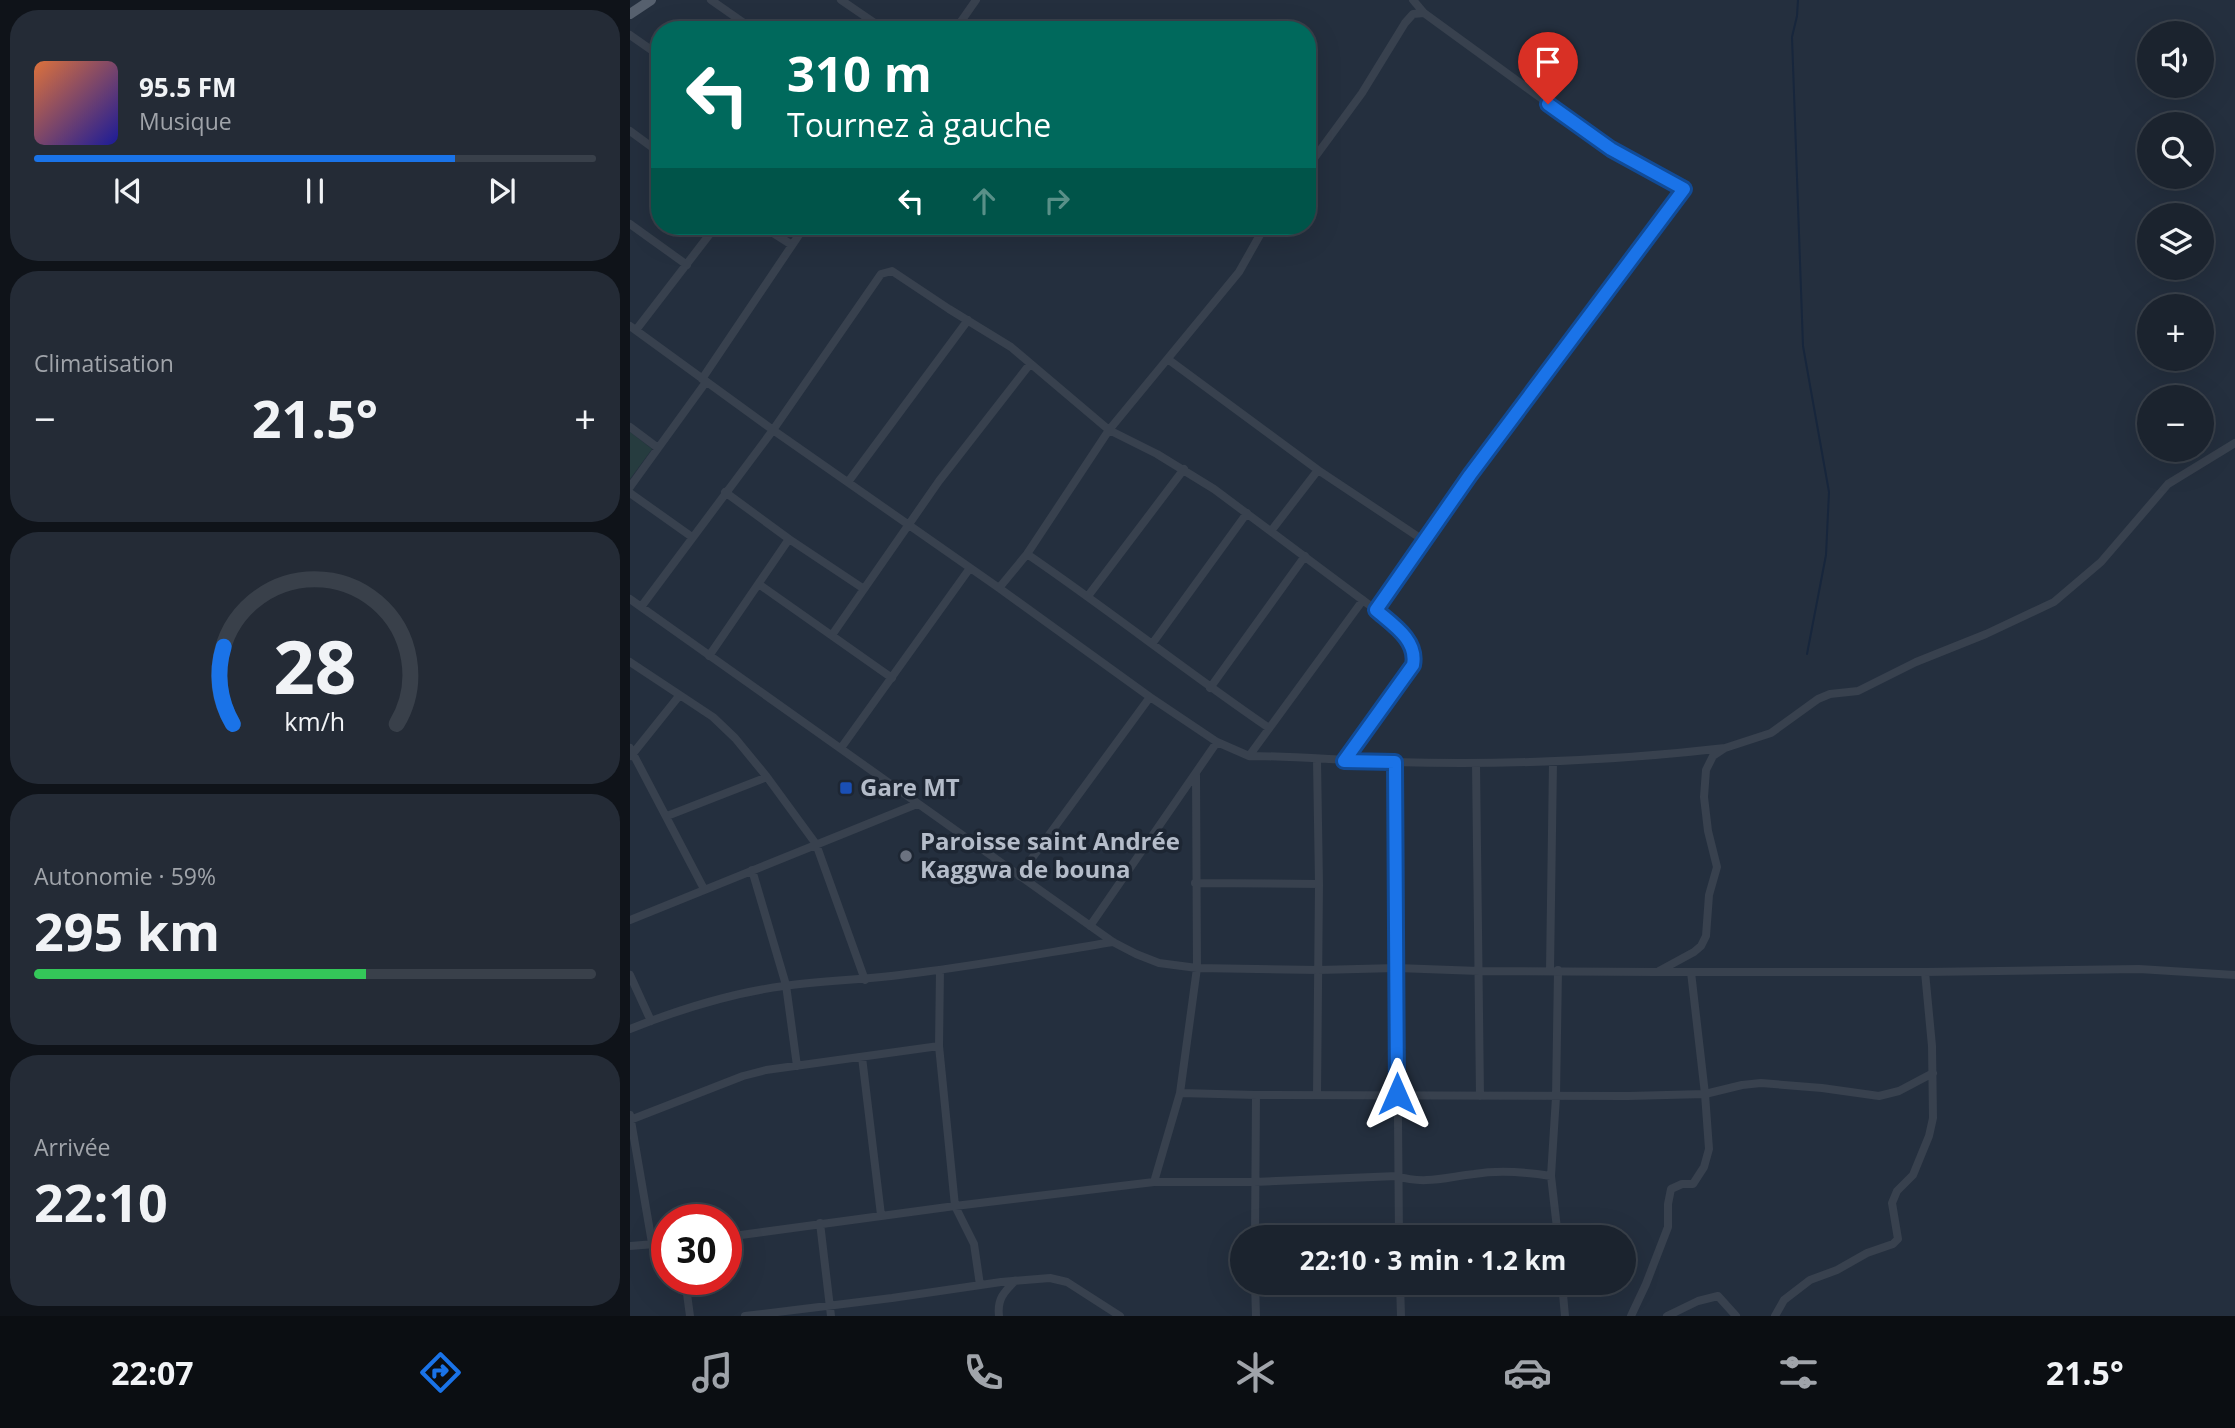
<!DOCTYPE html>
<html lang="fr">
<meta charset="utf-8">
<style>
:root{--surface:#1b232e;--page:#242b36;--text:#f1f3f6;--muted:#a0a4aa;--line:#39404a;--accent:#1a73e8}
body{margin:0;font-family:"Open Sans",sans-serif;background:var(--page);color:var(--text);height:100vh;display:flex;flex-direction:column;font-size:26px;white-space:nowrap}
*{box-sizing:border-box;margin:0}
p{font-size:23px;color:var(--muted)}
.icon{flex:none;width:38px;height:38px;fill:none;stroke:currentColor;stroke-width:2;stroke-linecap:round;stroke-linejoin:round}
.map{position:relative;flex:1;overflow:hidden}
.details{display:flex;flex-direction:column;gap:10px;padding:10px;background:#0f1319;width:630px}
.details>*{flex:none}
.hud{position:absolute;left:21px;top:21px;width:665px;height:214px;border-radius:28px;box-shadow:0 7px 28px #0002,0 0 0 2px var(--line);background:#00695c;color:#fff;overflow:hidden}
.buttons{position:absolute;left:1507px;top:21px;display:grid;gap:14px}
.buttons a{display:grid;place-items:center;width:77px;height:77px;border-radius:50%;background:var(--surface);box-shadow:0 7px 28px #0002,0 0 0 2px var(--line);font-size:35px}
.speed{position:absolute;left:21px;top:1204px;display:flex;gap:14px;font-size:35px;font-weight:700;text-align:center}
.speed>*{display:grid;place-content:center;width:91px;height:91px;border-radius:50%;background:var(--surface);box-shadow:0 7px 28px #0002,0 0 0 2px var(--line);line-height:1}
.speed .limit{border:10px solid #d22;background:#fff;color:#111}
.pin{position:absolute;display:grid;place-items:center;width:60px;height:60px;color:#fff;margin:-72px -30px;border-radius:50% 50% 50% 0;rotate:-45deg;box-shadow:0 0 7px #0007}
.pin .icon{rotate:45deg}
.me{position:absolute;width:77px;margin:-38px;rotate:0deg;stroke-linejoin:round;filter:drop-shadow(0 0 5px #0008)}
.turn{display:flex;align-items:center;gap:24px;height:147px;padding:0 21px;font-size:32px}
.turn .icon{width:91px;height:91px;stroke-width:2.5}
.turn b{display:block;font-size:49px;line-height:60px}
.lanes{display:flex;align-items:center;height:66px;padding:0 21px;background:#0003;justify-content:center;gap:35px;direction:ltr}
.lanes .off{opacity:.35}
.big{font-size:52px;font-weight:700;line-height:1.1}
.details .card{flex:1;display:flex;flex-direction:column;justify-content:center;gap:10px;min-width:0;padding:0 24px;border-radius:28px;background:var(--page)}
.details .dial{align-items:center;gap:0}
.dial svg{height:182px;overflow:visible;fill:none;stroke:var(--line);stroke-width:7;stroke-linecap:round;text-anchor:middle}
.dial text{fill:var(--text);stroke:none}
.song{display:flex;align-items:center;gap:21px}
.cover{width:84px;height:84px;border-radius:10px;background:linear-gradient(135deg,hsl(20 70% 55%),hsl(240 70% 35%))}
.played{height:7px;border-radius:4px;background:linear-gradient(90deg,var(--accent) 75%,var(--line) 75%)}
.keys{display:flex;justify-content:space-around;direction:ltr}
.heat{display:flex;justify-content:space-between;align-items:center;font-size:38px;direction:ltr}
.charge{height:10px;border-radius:5px;background:linear-gradient(90deg,#34c759 59%,var(--line) 0)}
.trip{position:absolute;left:600px;top:1225px;width:406px;height:70px;border-radius:35px;background:var(--surface);box-shadow:0 7px 28px #0002,0 0 0 2px var(--line);font-weight:700;line-height:70px;text-align:center}
.tab-bar{display:flex;height:112px;justify-content:space-around;align-items:center;background:#0b0e12;color:var(--muted)}
.tab-bar .icon{width:49px;height:49px}
.tab-bar .active{color:var(--accent)}
.tab-bar b{font-size:32px;color:var(--text)}
main{display:flex;flex:1;min-height:0}
.map>svg:first-child{display:block}
</style>
<main>
<section class="details">
<div class="card">
<div class="song"><i class="cover"></i><div><b>95.5 FM</b><p>Musique</p></div></div>
<div class="played"></div>
<div class="keys"><svg class="icon" aria-label="previous" viewBox="0 0 24 24"><path d="M18 5L8 12l10 7zM5 5v14"/></svg><svg class="icon" aria-label="pause" viewBox="0 0 24 24"><path d="M8 5v14M16 5v14"/></svg><svg class="icon" aria-label="next" viewBox="0 0 24 24"><path d="M6 5l10 7-10 7zM19 5v14"/></svg></div>
</div>
<div class="card"><p>Climatisation</p>
<div class="heat"><a>−</a><b class="big">21.5°</b><a>+</a></div>
</div>
<div class="card dial"><svg viewBox="0 0 100 80">
<path d="M14 69A42 42 0 1 1 86 69"/>
<path d="M14 69A42 42 0 0 1 10 35" stroke="#1a73e8"/>
<text x="50" y="56" font-size="32" font-weight="700">28</text>
<text x="50" y="72" font-size="11">km/h</text>
</svg></div>
<div class="card"><p>Autonomie · 59%</p><b class="big">295 km</b><div class="charge"></div></div>
<div class="card"><p>Arrivée</p><b class="big">22:10</b></div>
</section>
<div class="map">
<svg width="1605" height="1316" viewBox="0 0 1605 1316">
<rect width="100%" height="100%" fill="#242f3e"/>
<path fill="#263c3f" d="M 0,432 L 22,449 L 0,479 Z"/>
<g fill="none" stroke-linecap="round" stroke-linejoin="round">
<path stroke="#17263c" stroke-width="2" d="M 1168,0 L 1167,16 L 1162,37 L 1173,346 L 1199,492 L 1196,555 L 1177,654"/>
<path stroke="#38414e" stroke-width="8" d="M 81,0 L 124,30
M 211,0 L 255,30
M 783,0 L 794,13
M 325,30 L 346,0
M 0,35 L 30,56
M 0,131 L 30,153
M 677,168 L 732,93 L 775,23 L 783,14 L 794,13 L 981,149 L 1054,189 L 840,475 L 746,610
M 0,224 L 57,265
M 132,226 L 162,245
M 0,326 L 143,430 L 369,588 L 520,697 L 587,742 L 619,756 C 667,756 715,761 763,762 C 874,765 984,761 1095,748
M 6,330 L 86,226
M 539,360 L 688,470 L 793,540
M 72,379 L 175,226
M 0,427 L 28,448
M 218,482 L 338,320
M 0,487 L 76,382
M 95,492 L 159,539 L 234,589
M 0,493 L 62,537
M 641,531 L 688,470
M 397,554 C 479,610 557,672 639,728
M 130,585 L 262,678
M 369,588 L 397,554 L 479,430 L 609,272 L 635,226
M 458,596 L 554,469
M 0,599 L 483,942 L 506,954 L 529,963 L 567,968 L 688,970 L 767,968 L 849,971 L 1026,972 L 1295,972 L 1509,969 L 1605,975
M 11,607 L 143,430 L 251,274 L 262,271 L 319,309 L 381,347 L 479,430 L 527,454 L 584,489 L 746,610 L 768,629 L 780,644 L 784,650 L 783,665 L 714,761
M 202,635 L 309,481 L 400,364
M 522,644 L 617,513
M 79,656 L 159,539
M 0,662 L 83,717 L 105,738 L 137,777 L 186,844 L 235,980
M 580,688 L 675,556
M 0,748 L 74,889
M 211,748 L 340,568
M 1,756 L 49,696
M 619,756 L 733,600
M 687,760 L 689,884 L 687,1095
M 765,763 L 769,1237
M 846,763 L 850,1096
M 37,816 L 137,777
M 122,870 L 156,985 L 167,1066
M 389,876 L 520,697
M 565,883 L 689,884
M 0,920 L 287,804
M 460,926 L 587,742
M 310,970 L 309,1046 L 325,1206 L 344,1244 L 350,1285
M 920,970 L 923,762
M 928,970 L 926,1097 L 921,1176 L 928,1237
M 1029,971 L 1064,952 L 1071,946 L 1076,936 L 1079,895 L 1087,867 L 1078,831 L 1074,797 L 1076,770 L 1083,756 L 1095,748 L 1141,733 L 1188,699 L 1200,694 L 1228,691 L 1286,662 L 1356,634 L 1424,602 L 1471,562 L 1538,484 L 1605,443
M 0,975 L 21,1021
M 0,1029 C 50,1009 101,993 154,986 C 195,980 236,980 277,974 C 346,966 414,953 483,942
M 232,1057 L 251,1215
M 550,1093 L 626,1095 L 998,1096 L 1075,1094 L 1112,1085 L 1131,1083 L 1192,1088 L 1249,1096 L 1269,1091 L 1303,1073
M 0,1115 L 22,1243
M 0,1120 L 113,1076 L 136,1070 L 309,1046
M 524,1182 L 550,1093 L 567,968 L 566,775
M 190,1223 L 201,1316
M 96,1237 L 325,1206 L 524,1182 L 624,1182 L 767,1176 C 794,1185 817,1177 844,1174 C 869,1170 896,1172 921,1176
M 625,1237 L 626,1095
M 0,1246 L 37,1243
M 55,1279 L 60,1316
M 625,1283 L 626,1316
M 770,1283 L 771,1316
M 932,1283 L 935,1316
M 115,1316 L 262,1298 L 371,1282 L 420,1278 L 437,1282 L 490,1316
M 369,1316 C 367,1299 374,1292 385,1281
M 1001,1316 L 1016,1284 L 1038,1227 L 1038,1204 L 1041,1189 L 1052,1184 L 1063,1184 L 1074,1167 L 1079,1149 L 1075,1094 L 1061,972
M 1037,1316 L 1068,1301 L 1088,1296 L 1106,1316
M 1145,1316 L 1154,1300 L 1180,1280 L 1207,1270 L 1237,1253 L 1263,1244 L 1268,1239 L 1262,1203 L 1267,1191 L 1283,1175 L 1299,1136 L 1303,1118 L 1302,1046 L 1295,972"/>
<path stroke="#56606e" stroke-width="10" d="M 0,14 L 21,0"/>
</g>
<g fill="none" stroke-linecap="round" stroke-linejoin="round">
<defs>
<path id="route" d="M 767,1094 L 765,762 L 714,761 L 783,665 C 788,640 762,624 746,610 L 840,475 L 1054,189 L 981,149 L 918,104"/>
</defs>
<use href="#route" stroke="#114b97" stroke-width="18"/>
<use href="#route" stroke="#1a73e8" stroke-width="12"/>
</g>
<rect fill="#1a4fb4" stroke="#1d2633" stroke-width="2.5" x="209" y="781" width="14" height="14" rx="3.5"/>
<circle fill="#6b7280" stroke="#1d2633" stroke-width="2.5" cx="276" cy="856" r="7"/>
<g text-anchor="middle" stroke-width="7" stroke-linejoin="round" paint-order="stroke">
<g font-size="24" font-weight="bold" fill="#b4bcc9" stroke="#1d2633" text-anchor="start">
<text x="230" y="796">Gare MT</text>
<text x="290" y="850">Paroisse saint Andrée<tspan x="290" dy="28">Kaggwa de bouna</tspan></text>
</g>
</g>
</svg>
<div class="buttons">
<a><svg class="icon" aria-label="sound" viewBox="0 0 24 24"><path d="M4 9h4l5-4v14l-5-4H4zM17 9q2 3 0 6"/></svg></a>
<a><svg class="icon" aria-label="search" viewBox="0 0 24 24"><circle cx="10" cy="10" r="6"/><path d="M15 15l6 6"/></svg></a>
<a><svg class="icon" aria-label="layers" viewBox="0 0 24 24"><path d="M12 4l9 5-9 5-9-5zM3 14l9 5 9-5"/></svg></a>
<a>+</a>
<a>−</a>
</div>
<div class="speed"><div class="limit">30</div></div>
<div class="pin" style="left:918px;top:104px;background:#d93025"><svg class="icon" aria-label="arrive" viewBox="0 0 24 24"><path d="M6 21V4h12l-3 4 3 4H6"/></svg></div>
<svg class="me" style="left:767px;top:1094px" viewBox="-20 -20 40 40"><path d="M0-17L14 15 0 8-14 15z" fill="#1a73e8" stroke="#fff" stroke-width="4"/></svg>
<div class="trip">22:10 · 3 min · 1.2 km</div>
<div class="hud">
<div class="turn"><svg class="icon" aria-label="left" viewBox="0 0 24 24"><path d="M17 20v-9H6M10 6l-5 5 5 5"/></svg><div><b>310 m</b>Tournez à gauche</div></div>
<div class="lanes"><svg class="icon" aria-label="left" viewBox="0 0 24 24"><path d="M17 20v-9H6M10 6l-5 5 5 5"/></svg><svg class="icon off" aria-label="ahead" viewBox="0 0 24 24"><path d="M12 20V5M6 11l6-6 6 6"/></svg><svg class="icon off" aria-label="right" viewBox="0 0 24 24"><path d="M7 20v-9h11M14 6l5 5-5 5"/></svg></div>
</div>
</div>
</main>
<nav class="tab-bar">
<b>22:07</b>
<svg class="icon active" aria-label="directions" viewBox="0 0 24 24"><path d="M12 3l9 9-9 9-9-9zM9 14v-3h6M13 9l2 2-2 2"/></svg>
<svg class="icon" aria-label="music" viewBox="0 0 24 24"><path d="M9 18V5l10-2v13"/><circle cx="6" cy="18" r="3"/><circle cx="16" cy="16" r="3"/></svg>
<svg class="icon" aria-label="phone" viewBox="0 0 24 24"><path d="M5 4h4l2 5-3 2q2 4 5 5l2-3 5 2v4C11 20 4 13 5 4z"/></svg>
<svg class="icon" aria-label="climate" viewBox="0 0 24 24"><path d="M12 3v18M4 7l16 10M4 17L20 7"/></svg>
<svg class="icon" aria-label="car" viewBox="0 0 24 24"><path d="M5 17H2v-5l4-1 3-4h7l3 4 3 1v5h-3M9 17h6M6 11h13"/><circle cx="7" cy="17" r="2"/><circle cx="17" cy="17" r="2"/></svg>
<svg class="icon" aria-label="filters" viewBox="0 0 24 24"><path d="M4 7h16M4 17h16"/><circle cx="9" cy="7" r="2"/><circle cx="15" cy="17" r="2"/></svg>
<b>21.5°</b>
</nav>
